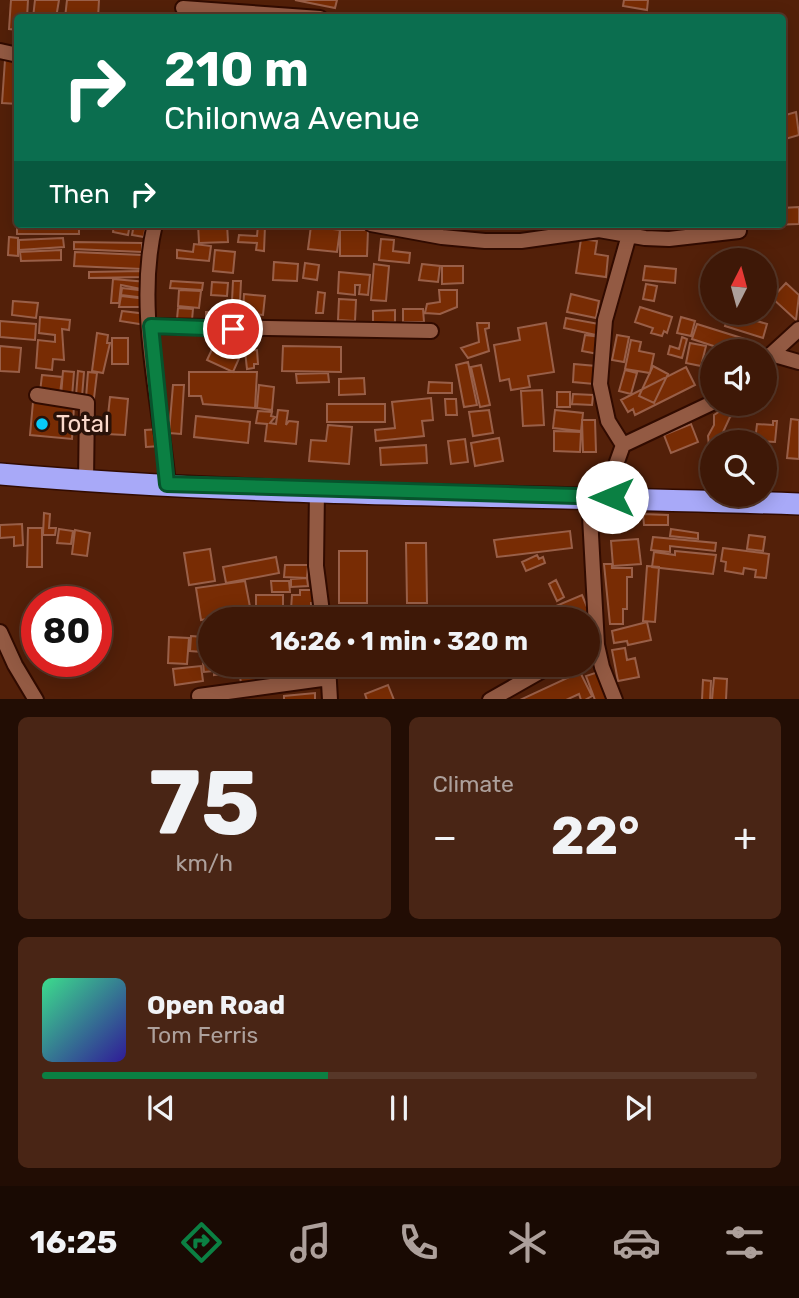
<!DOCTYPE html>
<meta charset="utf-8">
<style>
:root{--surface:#3e1807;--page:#492515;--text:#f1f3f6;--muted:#ada09b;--line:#573728;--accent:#0b8043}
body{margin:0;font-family:Rubik,sans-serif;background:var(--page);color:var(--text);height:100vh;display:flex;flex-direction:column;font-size:26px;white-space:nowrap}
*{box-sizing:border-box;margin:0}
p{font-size:23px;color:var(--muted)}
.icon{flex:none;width:38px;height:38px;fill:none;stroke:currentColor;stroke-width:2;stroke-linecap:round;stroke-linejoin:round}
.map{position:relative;height:699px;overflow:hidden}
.panel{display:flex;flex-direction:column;gap:18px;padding:18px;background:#220d04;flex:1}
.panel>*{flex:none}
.guide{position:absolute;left:14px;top:14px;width:772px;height:214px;border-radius:7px;box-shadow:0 4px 18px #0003,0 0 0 2px var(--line);background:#0b6e4f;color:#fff;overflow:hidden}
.needle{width:46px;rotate:6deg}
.buttons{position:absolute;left:700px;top:248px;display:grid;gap:14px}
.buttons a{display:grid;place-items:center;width:77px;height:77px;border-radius:50%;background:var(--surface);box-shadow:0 4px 18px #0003,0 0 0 2px var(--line);font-size:35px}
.speed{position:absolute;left:21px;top:586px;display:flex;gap:14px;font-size:35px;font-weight:700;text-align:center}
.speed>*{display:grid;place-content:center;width:91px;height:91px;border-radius:50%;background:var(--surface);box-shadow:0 4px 18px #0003,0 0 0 2px var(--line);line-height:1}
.speed .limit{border:10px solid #d22;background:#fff;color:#111}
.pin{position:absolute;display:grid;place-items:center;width:60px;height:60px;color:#fff;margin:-30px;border:4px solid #fff;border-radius:50%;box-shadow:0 2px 7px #0007}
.me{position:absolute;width:77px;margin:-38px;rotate:270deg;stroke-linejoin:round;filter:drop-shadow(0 0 5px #0008)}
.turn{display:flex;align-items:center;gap:24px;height:147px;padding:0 35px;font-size:32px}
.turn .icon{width:91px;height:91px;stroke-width:2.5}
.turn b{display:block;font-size:49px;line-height:60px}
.then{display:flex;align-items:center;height:66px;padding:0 35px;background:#0003;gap:14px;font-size:26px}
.big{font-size:52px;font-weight:700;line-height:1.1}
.panel .tile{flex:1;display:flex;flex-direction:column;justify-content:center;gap:10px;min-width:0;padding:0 24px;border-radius:10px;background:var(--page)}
.panel .dial{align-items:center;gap:0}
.dial b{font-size:91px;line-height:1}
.song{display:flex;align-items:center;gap:21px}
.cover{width:84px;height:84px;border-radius:10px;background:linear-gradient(135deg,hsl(150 70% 55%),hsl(250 70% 35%))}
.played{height:7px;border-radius:4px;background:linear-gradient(90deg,var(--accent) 40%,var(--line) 40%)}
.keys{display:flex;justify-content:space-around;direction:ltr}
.heat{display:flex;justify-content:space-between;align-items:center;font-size:38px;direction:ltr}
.panel .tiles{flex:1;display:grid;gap:18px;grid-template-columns:1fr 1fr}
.tile:last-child{grid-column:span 2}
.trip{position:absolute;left:198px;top:607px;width:402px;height:70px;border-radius:35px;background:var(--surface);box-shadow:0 4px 18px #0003,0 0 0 2px var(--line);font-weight:700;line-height:70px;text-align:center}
.tabs{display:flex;height:112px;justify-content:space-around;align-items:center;background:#190a03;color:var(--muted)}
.tabs .icon{width:49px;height:49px}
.tabs .active{color:var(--accent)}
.tabs b{font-size:32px;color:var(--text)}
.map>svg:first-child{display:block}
</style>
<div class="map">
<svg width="799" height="700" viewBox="0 0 799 700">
<rect width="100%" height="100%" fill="#532009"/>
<path fill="#782c04" stroke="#995f48" stroke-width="2" d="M 11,0 L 28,0 L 27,18 L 18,18 L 18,30 L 9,29 Z
M 35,0 L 59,0 L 56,18 L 33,18 Z
M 67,0 L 99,0 L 98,18 L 65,18 Z
M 295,0 L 337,0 L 335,8 Z
M 624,0 L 648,0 L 647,10 L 623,6 Z
M 5,60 L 18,61 L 18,104 L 2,103 Z
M 796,112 L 799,135 L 782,140 L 782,116 Z
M 799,207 L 799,224 L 771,225 L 782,224 L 782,208 Z
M 17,220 L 18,224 L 79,224 L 79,234 L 17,234 Z
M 114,224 L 130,224 L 128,235 L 113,232 Z
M 134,224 L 146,224 L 144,237 L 132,235 Z
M 198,224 L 227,224 L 228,242 L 199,243 Z
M 258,225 L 265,226 L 264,251 L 256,250 L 257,243 L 238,242 L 239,235 L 257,236 Z
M 311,226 L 340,230 L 337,252 L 308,249 Z
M 340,230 L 368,230 L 367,256 L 340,256 Z
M 9,237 L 18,238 L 18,256 L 8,255 Z
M 63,238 L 64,247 L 19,250 L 19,240 Z
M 381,239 L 394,240 L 393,251 L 410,253 L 409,263 L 379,260 Z
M 581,239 L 597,241 L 595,254 L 608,256 L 606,277 L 576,273 Z
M 74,242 L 142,243 L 142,252 L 74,249 Z
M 194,244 L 211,246 L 209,261 L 177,258 L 177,250 L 193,252 Z
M 61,250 L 61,260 L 21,261 L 20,252 Z
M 215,250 L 235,252 L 233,273 L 213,271 Z
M 75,252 L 142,255 L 142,269 L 74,266 Z
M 274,262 L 298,264 L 297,281 L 273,280 Z
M 305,263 L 319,265 L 317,280 L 303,278 Z
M 374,264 L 389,266 L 386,301 L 371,300 Z
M 422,264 L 440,266 L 438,282 L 419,280 Z
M 442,266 L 463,266 L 463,283 L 442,284 Z
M 645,266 L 676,269 L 675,283 L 643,280 Z
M 142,271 L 142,277 L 89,278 L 89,272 Z
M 339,272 L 370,275 L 368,295 L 359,294 L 360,285 L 355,285 L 355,295 L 338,293 Z
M 113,279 L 147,282 L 146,290 L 121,285 L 119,303 L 111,303 Z
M 171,281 L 203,283 L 202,290 L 170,288 Z
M 233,281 L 241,281 L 240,301 L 232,301 Z
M 212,282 L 228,283 L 227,296 L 211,295 Z
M 786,283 L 799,295 L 796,320 L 772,298 Z
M 646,284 L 657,286 L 654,301 L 643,299 Z
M 122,288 L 147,291 L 146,298 L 121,295 Z
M 179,290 L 201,291 L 199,308 L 178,306 Z
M 439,290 L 457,290 L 457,307 L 440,314 L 425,313 L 427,304 L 440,302 Z
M 318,292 L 325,293 L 323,313 L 316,313 Z
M 244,294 L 265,296 L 263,315 L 243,313 Z
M 571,294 L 599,301 L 596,318 L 567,312 Z
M 121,296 L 147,299 L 146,307 L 119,307 Z
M 339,299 L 356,300 L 355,321 L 338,320 Z
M 13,301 L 38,303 L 36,318 L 12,315 Z
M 640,307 L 672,317 L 667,333 L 664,331 L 662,336 L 651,333 L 653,328 L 635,322 Z
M 178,308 L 193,309 L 192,320 L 177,319 Z
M 403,309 L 423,309 L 424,322 L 403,322 Z
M 395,310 L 395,322 L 373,323 L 373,311 Z
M 122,311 L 147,314 L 146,325 L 120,321 Z
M 206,312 L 227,313 L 227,321 L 206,319 Z
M 729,313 L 767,324 L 763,338 L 725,326 Z
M 40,317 L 70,320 L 69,330 L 62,329 L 64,360 L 53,359 L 52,370 L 36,368 L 38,340 L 55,342 L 55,335 L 39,333 Z
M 681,317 L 695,321 L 691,336 L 677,333 Z
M 566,318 L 599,324 L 596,335 L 564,328 Z
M 0,321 L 36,324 L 35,340 L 0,337 Z
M 477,323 L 489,323 L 489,328 L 485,329 L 489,351 L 468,358 L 461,348 L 479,342 Z
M 546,323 L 554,372 L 528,376 L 530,387 L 511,390 L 509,379 L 500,381 L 494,345 L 520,340 L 518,328 Z
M 697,324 L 748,340 L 744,352 L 732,352 L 692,339 Z
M 97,333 L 108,335 L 107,343 L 110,343 L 103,373 L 92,371 Z
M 585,335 L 601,337 L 598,354 L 582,351 Z
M 617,335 L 629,337 L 624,362 L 612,360 Z
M 682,337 L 687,339 L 682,358 L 668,354 L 670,346 L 679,349 Z
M 112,338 L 128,338 L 128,364 L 112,364 Z
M 631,340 L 641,342 L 639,351 L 654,354 L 650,373 L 625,369 Z
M 215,343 L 241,354 L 233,372 L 207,360 Z
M 690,343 L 706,346 L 701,366 L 686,363 Z
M 0,346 L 21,348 L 19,372 L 0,371 Z
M 283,346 L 341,347 L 341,372 L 282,371 Z
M 257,350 L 258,364 L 254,364 L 254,368 L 247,369 L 245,351 Z
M 468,362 L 477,405 L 464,407 L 456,365 Z
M 574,364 L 596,366 L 594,384 L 573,382 Z
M 481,365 L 490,405 L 480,407 L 471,367 Z
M 653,366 L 668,374 L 654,403 L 639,396 Z
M 686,367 L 695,385 L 635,415 L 633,409 L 628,412 L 621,400 Z
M 625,370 L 637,373 L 631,394 L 619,391 Z
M 63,371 L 74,372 L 72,397 L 61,396 Z
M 78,371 L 84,372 L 82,397 L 76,396 Z
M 88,372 L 97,373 L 94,398 L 86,398 Z
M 189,372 L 257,372 L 255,408 L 203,404 L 201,396 L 189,396 Z
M 328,373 L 329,382 L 297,383 L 296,374 Z
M 42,375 L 62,377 L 60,394 L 40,392 Z
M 364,378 L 365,394 L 339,395 L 339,379 Z
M 429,382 L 452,383 L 452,393 L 428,393 Z
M 173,385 L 184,385 L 181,434 L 169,433 Z
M 259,385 L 274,387 L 272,410 L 257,408 Z
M 542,390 L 544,425 L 523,426 L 521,391 Z
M 557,392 L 570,392 L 570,407 L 557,407 Z
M 573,394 L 593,395 L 592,405 L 572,404 Z
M 110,397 L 128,399 L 125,435 L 106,434 Z
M 431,398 L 433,420 L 422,421 L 424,436 L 376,441 L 375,430 L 395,428 L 392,402 Z
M 445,399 L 456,399 L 457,415 L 446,415 Z
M 33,402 L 74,406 L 72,439 L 30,435 Z
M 327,404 L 385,404 L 385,422 L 327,422 Z
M 731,404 L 750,404 L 730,417 L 718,443 L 709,446 L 708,436 L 714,425 L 714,415 Z
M 278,410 L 288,411 L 286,425 L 289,421 L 298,422 L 296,444 L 265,441 L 267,424 L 256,423 L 258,411 L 272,412 L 271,416 L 275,417 L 270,423 L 276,424 Z
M 489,410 L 493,433 L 473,436 L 469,412 Z
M 555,410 L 583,413 L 581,431 L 553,428 Z
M 196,416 L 250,422 L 248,443 L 194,437 Z
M 791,419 L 799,420 L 799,459 L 787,458 Z
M 582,420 L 595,420 L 596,452 L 583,452 Z
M 773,421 L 777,421 L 775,442 L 755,441 L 757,424 L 773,425 Z
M 691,424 L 698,442 L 671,453 L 664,435 Z
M 328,425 L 352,427 L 349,464 L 309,461 L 311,440 L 326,441 Z
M 161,429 L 161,446 L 146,447 L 145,430 Z
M 554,431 L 581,432 L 580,452 L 554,451 Z
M 499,438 L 503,461 L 475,466 L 471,443 Z
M 465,439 L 468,462 L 451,464 L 448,441 Z
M 426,445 L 427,463 L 381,465 L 380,448 Z
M 44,513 L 50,514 L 49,528 L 56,528 L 55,535 L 43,535 Z
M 643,514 L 668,515 L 668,525 L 644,525 Z
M 22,524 L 23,545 L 14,546 L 14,537 L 0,538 L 0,525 Z
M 28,528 L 42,528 L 42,567 L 27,567 Z
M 59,529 L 73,531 L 71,544 L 57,543 Z
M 671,529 L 698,533 L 698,539 L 670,536 Z
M 75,530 L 90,533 L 87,556 L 72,554 Z
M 570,531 L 572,548 L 497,557 L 494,540 Z
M 749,535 L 765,537 L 763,551 L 747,549 Z
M 653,537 L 716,543 L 715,551 L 670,546 L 670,552 L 651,550 Z
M 638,539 L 641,564 L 613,566 L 611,541 Z
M 406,543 L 426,543 L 427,603 L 407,603 Z
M 723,548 L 769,554 L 766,578 L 755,577 L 756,570 L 744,568 L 743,574 L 725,571 L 726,562 L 721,561 Z
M 210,549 L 215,581 L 189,585 L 184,553 Z
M 339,551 L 367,551 L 367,603 L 339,603 Z
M 675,551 L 716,555 L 713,574 L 652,567 L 654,552 L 675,555 Z
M 537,555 L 539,559 L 543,557 L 545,563 L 526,571 L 522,562 Z
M 276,557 L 279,573 L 226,583 L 223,567 Z
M 604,564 L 612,564 L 612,568 L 632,568 L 632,577 L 627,577 L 627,609 L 623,609 L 623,624 L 610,624 Z
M 285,565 L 308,565 L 307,578 L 284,577 Z
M 647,566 L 659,567 L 655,622 L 643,621 Z
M 307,578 L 308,586 L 291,587 L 291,579 Z
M 556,580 L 564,597 L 557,601 L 549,584 Z
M 245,581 L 251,612 L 201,620 L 196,588 Z
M 271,581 L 289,581 L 290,592 L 272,592 Z
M 300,590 L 316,590 L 316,603 L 311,603 L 311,609 L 291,609 L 292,595 L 300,595 Z
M 256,595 L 283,595 L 283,611 L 256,610 Z
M 582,595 L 590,614 L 576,620 L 539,620 L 537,614 Z
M 647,622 L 651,640 L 628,645 L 627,641 L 614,643 L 612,631 Z
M 191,636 L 203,637 L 202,652 L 190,651 Z
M 169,637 L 189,638 L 187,664 L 168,663 Z
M 625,648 L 627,660 L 635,658 L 639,677 L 618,681 L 612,650 Z
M 210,662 L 210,665 L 236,665 L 237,672 L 214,675 L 214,671 L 204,672 L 203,663 Z
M 238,665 L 270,665 L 272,678 L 241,683 Z
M 279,665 L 300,665 L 301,671 L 281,675 Z
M 493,665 L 517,665 L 499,675 Z
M 201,666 L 203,681 L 175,685 L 173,669 Z
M 601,671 L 612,700 L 595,700 L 586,676 Z
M 580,672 L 592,696 L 585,700 L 581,700 L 579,694 L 566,700 L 520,700 Z
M 714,678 L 727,679 L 726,700 L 712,700 Z
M 703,680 L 711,681 L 710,700 L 702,700 Z
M 388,685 L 394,700 L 367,700 L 365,694 Z
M 315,693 L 315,700 L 284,700 L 284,696 Z"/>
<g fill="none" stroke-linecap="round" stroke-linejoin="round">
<defs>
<path id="minor" d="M 183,8 L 320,18
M 0,51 L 18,55
M 155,224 C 135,307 160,400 168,484
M 371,224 L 442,237 L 485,241 L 521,241 L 599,230 L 645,238 L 669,239 L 739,231
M 151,326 L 431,331
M 771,354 L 799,362
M 765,360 L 799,329
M 37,395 L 87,403 L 86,481
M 623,445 L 608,421 L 600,384 L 605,320 L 629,235
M 317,490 L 316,566 L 323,620
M 612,497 L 613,473 L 623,445 L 712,403
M 239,620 L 322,613
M 0,632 L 15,665 L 36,700
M 597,645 L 602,667 L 615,700
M 588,647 L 597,645 L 589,498
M 328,665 L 330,700
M 199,696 L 329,678
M 490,700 L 552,665"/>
<path id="highway" d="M 0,474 C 265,497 533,495 799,504"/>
</defs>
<use href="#minor" stroke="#310b00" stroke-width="18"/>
<use href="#highway" stroke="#310b00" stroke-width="24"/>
<use href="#minor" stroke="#935a43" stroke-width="14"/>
<use href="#highway" stroke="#a8a9f8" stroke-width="21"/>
</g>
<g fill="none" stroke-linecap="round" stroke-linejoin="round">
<defs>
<path id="route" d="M 233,329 L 151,326 L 167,484 L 612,497"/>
</defs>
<use href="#route" stroke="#07532c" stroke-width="18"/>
<use href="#route" stroke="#0b8043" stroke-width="12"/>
</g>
<circle fill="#07cbf9" stroke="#291209" stroke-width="2.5" cx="42" cy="424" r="7"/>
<g text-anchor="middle" stroke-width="7" stroke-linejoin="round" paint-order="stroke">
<g font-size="24" fill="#fad9cb" stroke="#291209" text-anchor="start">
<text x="56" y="432">Total</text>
</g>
</g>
</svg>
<div class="buttons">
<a><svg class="needle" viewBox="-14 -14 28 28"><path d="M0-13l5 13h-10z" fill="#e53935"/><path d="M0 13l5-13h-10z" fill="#ada09b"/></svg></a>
<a><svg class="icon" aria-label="sound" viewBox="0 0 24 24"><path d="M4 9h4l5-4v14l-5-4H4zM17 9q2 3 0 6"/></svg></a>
<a><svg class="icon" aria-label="search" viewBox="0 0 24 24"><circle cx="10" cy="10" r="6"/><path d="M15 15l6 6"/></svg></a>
</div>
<div class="speed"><div class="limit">80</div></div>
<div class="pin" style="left:233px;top:329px;background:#d93025"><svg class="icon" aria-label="arrive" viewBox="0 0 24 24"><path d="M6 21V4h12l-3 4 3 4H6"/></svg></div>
<svg class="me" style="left:612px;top:497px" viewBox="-20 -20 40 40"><circle r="19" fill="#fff"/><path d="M0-13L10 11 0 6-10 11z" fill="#0b8043"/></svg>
<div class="trip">16:26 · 1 min · 320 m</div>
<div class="guide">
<div class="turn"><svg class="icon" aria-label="right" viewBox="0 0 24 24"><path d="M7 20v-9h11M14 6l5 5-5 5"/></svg><div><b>210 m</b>Chilonwa Avenue</div></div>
<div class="then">Then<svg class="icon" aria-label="right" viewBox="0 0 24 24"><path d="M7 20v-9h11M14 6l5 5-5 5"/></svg></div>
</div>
</div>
<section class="panel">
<div class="tiles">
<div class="tile dial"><b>75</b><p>km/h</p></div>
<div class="tile"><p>Climate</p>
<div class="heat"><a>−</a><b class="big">22°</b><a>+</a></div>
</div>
<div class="tile">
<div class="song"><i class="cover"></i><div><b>Open Road</b><p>Tom Ferris</p></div></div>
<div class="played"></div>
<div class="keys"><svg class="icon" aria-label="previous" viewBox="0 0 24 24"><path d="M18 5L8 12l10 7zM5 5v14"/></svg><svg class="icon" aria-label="pause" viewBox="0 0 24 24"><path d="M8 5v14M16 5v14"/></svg><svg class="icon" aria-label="next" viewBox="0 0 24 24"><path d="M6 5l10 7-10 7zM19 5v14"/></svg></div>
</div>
</div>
</section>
<nav class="tabs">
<b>16:25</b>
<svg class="icon active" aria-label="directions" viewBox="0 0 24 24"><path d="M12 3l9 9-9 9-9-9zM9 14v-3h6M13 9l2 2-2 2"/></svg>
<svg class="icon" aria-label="music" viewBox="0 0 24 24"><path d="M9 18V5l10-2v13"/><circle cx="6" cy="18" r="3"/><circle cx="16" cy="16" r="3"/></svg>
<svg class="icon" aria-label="phone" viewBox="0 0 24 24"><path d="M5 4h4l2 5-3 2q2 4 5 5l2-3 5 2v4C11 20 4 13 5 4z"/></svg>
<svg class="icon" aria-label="climate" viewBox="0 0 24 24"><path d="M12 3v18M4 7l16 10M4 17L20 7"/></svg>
<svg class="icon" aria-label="car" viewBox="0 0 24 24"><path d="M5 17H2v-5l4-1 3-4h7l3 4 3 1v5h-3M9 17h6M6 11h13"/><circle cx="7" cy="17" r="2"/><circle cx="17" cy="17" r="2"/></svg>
<svg class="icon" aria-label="filters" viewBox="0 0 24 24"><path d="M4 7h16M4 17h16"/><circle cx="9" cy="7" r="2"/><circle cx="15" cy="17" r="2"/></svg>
</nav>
